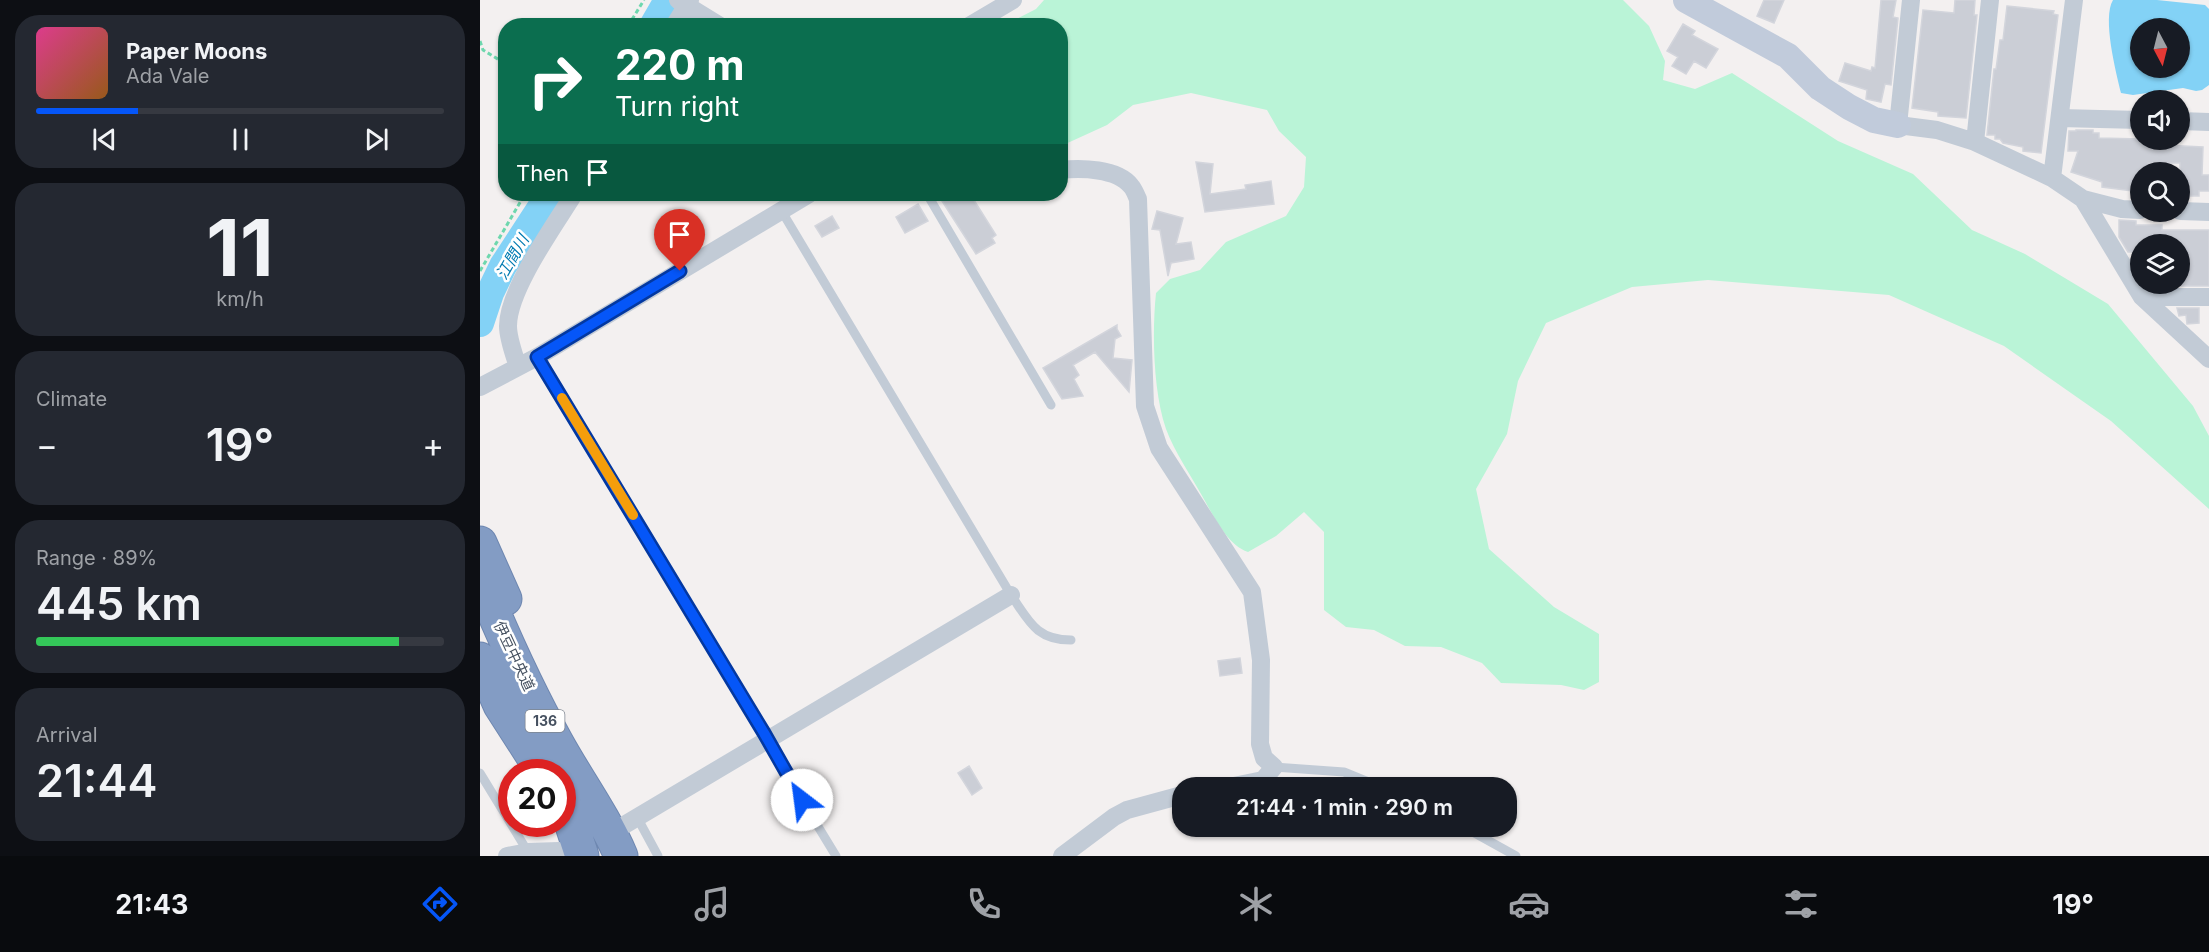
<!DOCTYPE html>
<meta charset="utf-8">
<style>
:root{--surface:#171b24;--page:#242831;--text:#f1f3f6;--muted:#9ea1a6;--line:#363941;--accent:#0556f8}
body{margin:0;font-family:Inter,"Noto Sans JP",sans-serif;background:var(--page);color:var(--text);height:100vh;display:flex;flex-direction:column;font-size:22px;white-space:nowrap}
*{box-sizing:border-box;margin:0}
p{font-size:20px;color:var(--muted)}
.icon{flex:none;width:33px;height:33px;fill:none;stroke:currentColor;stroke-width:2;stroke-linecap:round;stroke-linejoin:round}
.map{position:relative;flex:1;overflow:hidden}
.sheet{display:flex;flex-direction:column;gap:15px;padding:15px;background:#0d0f14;width:480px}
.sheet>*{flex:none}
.hud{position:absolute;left:18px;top:18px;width:570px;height:183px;border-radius:24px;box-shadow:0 2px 4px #0004;background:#0b6e4f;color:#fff;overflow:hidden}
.needle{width:39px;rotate:173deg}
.buttons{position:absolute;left:1650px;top:18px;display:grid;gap:12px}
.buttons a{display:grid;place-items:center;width:60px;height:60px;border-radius:50%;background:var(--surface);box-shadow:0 2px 4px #0004;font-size:30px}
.speed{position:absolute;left:18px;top:759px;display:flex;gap:12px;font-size:30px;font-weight:700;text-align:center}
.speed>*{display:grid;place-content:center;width:78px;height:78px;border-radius:50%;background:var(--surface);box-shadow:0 2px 4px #0004;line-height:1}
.speed .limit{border:9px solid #d22;background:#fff;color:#111}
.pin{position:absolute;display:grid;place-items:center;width:51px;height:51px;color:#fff;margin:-62px -26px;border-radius:50% 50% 50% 0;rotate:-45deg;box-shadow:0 0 6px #0007}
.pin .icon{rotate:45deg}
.me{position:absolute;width:66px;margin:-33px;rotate:330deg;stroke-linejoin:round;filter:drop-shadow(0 0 4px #0008)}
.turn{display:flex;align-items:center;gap:21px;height:126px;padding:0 18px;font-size:27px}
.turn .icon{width:78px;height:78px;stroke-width:2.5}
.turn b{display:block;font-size:42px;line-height:51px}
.then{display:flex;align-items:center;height:57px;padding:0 18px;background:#0003;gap:12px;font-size:22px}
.big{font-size:45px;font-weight:600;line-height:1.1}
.sheet .tile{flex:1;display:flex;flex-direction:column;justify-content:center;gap:9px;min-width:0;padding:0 21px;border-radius:24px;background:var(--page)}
.sheet .dial{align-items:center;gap:0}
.dial b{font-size:78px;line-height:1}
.song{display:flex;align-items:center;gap:18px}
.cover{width:72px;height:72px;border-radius:9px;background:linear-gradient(135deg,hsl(330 70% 55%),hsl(30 70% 35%))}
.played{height:6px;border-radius:3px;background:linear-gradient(90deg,var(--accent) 25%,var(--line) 25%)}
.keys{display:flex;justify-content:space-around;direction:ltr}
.heat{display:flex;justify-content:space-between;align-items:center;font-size:33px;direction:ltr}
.charge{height:9px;border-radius:4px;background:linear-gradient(90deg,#34c759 89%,var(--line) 0)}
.trip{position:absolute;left:692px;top:777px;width:345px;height:60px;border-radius:24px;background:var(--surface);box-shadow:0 2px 4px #0004;font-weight:600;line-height:60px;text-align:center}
.dock{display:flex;height:96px;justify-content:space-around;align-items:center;background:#090b0e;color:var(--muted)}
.dock .icon{width:42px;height:42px}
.dock .active{color:var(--accent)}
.dock b{font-size:27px;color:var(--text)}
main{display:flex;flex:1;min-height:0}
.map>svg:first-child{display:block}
</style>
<main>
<section class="sheet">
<div class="tile">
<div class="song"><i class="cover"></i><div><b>Paper Moons</b><p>Ada Vale</p></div></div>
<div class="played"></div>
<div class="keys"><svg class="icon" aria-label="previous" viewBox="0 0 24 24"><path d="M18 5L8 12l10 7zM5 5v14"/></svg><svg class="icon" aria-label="pause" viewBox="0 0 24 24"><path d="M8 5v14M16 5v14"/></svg><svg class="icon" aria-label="next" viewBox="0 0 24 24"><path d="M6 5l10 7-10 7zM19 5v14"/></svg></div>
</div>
<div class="tile dial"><b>11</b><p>km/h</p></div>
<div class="tile"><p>Climate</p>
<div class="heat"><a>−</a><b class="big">19°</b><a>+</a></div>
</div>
<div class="tile"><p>Range · 89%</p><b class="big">445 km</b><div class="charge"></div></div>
<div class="tile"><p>Arrival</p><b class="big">21:44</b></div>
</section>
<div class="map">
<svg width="1729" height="856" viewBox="0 0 1729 856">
<rect width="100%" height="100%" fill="#f3f0f0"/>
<path fill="#baf4d7" d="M 564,0 L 1143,0 L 1169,26 L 1185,61 L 1183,80 L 1215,89 L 1252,73 L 1358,141 L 1433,174 L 1492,230 L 1545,254 L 1628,304 L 1713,406 L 1729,436 L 1729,509 L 1631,421 L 1524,346 L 1409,295 L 1228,280 L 1152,287 L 1066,323 L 1038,381 L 1027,434 L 996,489 L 1009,549 L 1074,607 L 1119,634 L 1119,682 L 1104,690 L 1081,685 L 1021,683 L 1002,663 L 961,647 L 925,646 L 894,630 L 866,627 L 844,610 L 844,532 L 824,512 L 796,536 L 768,552 C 748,545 735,519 725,501 C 713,479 694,451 686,429 C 673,391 672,332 676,293 L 690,279 L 720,270 L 746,242 L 806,216 L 824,187 L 826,157 L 799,131 L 787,110 L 711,93 L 653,105 L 627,125 L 581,146 L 580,26 L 523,26 L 556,9 Z"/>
<path fill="#83d2f6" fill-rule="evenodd" d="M 1633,0 L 1677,0 L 1725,5 L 1729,9 L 1729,85 L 1722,90 L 1716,91 L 1703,88 L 1653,95 L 1641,93 C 1636,72 1622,18 1633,0 ZM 1660,28 L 1700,28 L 1700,68 L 1660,68 Z"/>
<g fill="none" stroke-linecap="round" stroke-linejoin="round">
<path stroke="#83d2f6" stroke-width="28" d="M 173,26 L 188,0
M 0,323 L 10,293 L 23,266 L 70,194"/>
</g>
<path fill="#cbced6" stroke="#d3d5dc" stroke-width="1.5" d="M 1284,0 L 1304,0 L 1294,23 L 1277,16 Z
M 1401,0 L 1416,0 L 1413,17 L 1418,18 L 1411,85 L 1405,84 L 1401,102 L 1386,99 L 1387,90 L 1359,81 L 1365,63 L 1391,71 L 1392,67 L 1395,68 Z
M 1475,0 L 1495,0 L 1494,15 L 1497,15 L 1486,118 L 1458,116 L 1458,112 L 1432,108 L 1443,10 L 1474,13 Z
M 1527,6 L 1574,11 L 1573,14 L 1578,15 L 1561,153 L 1543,151 L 1543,147 L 1523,143 L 1520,139 L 1515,139 L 1515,135 L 1507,135 L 1514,69 L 1516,69 L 1520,40 L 1523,40 Z
M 1203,24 L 1215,31 L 1212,35 L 1238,49 L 1226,68 L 1214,61 L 1206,74 L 1192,66 L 1198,57 L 1187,51 Z
M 1596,130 L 1613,130 L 1613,133 L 1619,133 L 1619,138 L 1660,139 L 1660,141 L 1683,141 L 1683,145 L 1723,147 L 1722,175 L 1729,175 L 1729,191 L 1719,191 L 1719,196 L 1700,196 L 1700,163 L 1668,163 L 1668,172 L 1660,172 L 1660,192 L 1622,187 L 1622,182 L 1591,172 L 1598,151 L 1588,151 L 1589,131 L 1596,131 Z
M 716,162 L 733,164 L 730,194 L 766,189 L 765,185 L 791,181 L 794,204 L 725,212 Z
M 492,197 L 516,235 L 512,238 L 515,243 L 496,254 L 460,198 Z
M 438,204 L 448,221 L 425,233 L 416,217 Z
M 677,211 L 703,218 L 696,244 L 711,242 L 714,259 L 691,263 L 688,276 L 680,230 L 672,229 Z
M 352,216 L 359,228 L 342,237 L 335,226 Z
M 1639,220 L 1656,221 L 1656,225 L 1682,225 L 1682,230 L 1729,230 L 1729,286 L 1696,286 L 1696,284 L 1700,284 L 1700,244 L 1660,244 L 1660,252 L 1648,252 L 1639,237 Z
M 1697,308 L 1719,308 L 1719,323 L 1707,324 L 1706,315 L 1699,316 Z
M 637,325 L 637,329 L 641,336 L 635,339 L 633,358 L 652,360 L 649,392 L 615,352 L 593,365 L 599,375 L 594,379 L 603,396 L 582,399 L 563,368 Z
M 760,658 L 762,673 L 740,676 L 738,661 Z
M 489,766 L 502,788 L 492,795 L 478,773 Z"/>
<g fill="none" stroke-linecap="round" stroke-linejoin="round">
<defs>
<path id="highway" d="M 0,543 L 25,599
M 0,580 C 23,636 48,691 77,743 C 98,781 124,816 141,856
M 0,659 L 20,705 L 63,772
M 82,795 L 102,856"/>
</defs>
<use href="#highway" stroke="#6e87b0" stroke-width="35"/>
<path stroke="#6ed7ae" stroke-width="3" stroke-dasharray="4.5 3" stroke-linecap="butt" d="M 148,26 L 164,0
M 0,41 L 3,50 L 26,64
M 0,271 L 45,194"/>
<path stroke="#c2cbd6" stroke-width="9" d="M 447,194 L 571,405
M 301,210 L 531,595 C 549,621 556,640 591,640
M 57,357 L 284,733 L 311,782 L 356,856
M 794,767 L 864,772 L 903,788
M 0,773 L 48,852
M 158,819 L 178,856
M 982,826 L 1036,856"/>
<path stroke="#c2cbd6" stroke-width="18" d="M 198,0 L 240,26
M 1431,0 L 1418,125 L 1457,130 L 1495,142 L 1572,178 L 1603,199 L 1642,209 L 1660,210
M 194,26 L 210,0
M 489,26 L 533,0
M 1580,118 L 1660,120
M 1700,121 L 1729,122
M 1495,142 L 1510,0
M 580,170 C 601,168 637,168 651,186 C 654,189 656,195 658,199 L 665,406 L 679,448 L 772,592 L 781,660 L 780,744 L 784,758 L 794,767 L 783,780 L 744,788
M 1572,178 L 1594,0
M 1603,199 L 1662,297 L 1729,359
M 1700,211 L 1729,212
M 1662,297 L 1729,297
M 38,367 C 34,354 28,339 28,326 C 28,290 74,226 94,194
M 0,387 L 57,357 L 329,194
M 146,824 L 531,595
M 27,856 L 48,852 L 79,851
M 582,856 L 634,817 L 647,810 L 702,795"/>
<path stroke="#c1cbdb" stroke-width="26" d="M 1206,0 L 1308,56 L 1340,88 L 1369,107 L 1394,120 L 1418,125"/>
<use href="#highway" stroke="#839cc4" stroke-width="33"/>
</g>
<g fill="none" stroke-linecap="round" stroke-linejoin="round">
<defs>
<path id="route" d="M 200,271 L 57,357 L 284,733 L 322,800"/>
</defs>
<use href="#route" stroke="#0338a1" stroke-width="15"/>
<use href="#route" stroke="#0556f8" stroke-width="10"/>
<path stroke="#f59e0b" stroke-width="10" d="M 82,398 L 153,515"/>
</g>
<g text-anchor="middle" stroke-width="5" stroke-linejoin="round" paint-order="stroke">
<rect fill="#fff" stroke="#7e8590" stroke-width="1.5" x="45.5" y="710" width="39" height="22" rx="4.5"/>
<g font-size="14" font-weight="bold" fill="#465160">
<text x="65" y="726">136</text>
</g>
<g font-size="15" fill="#465160" stroke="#fff">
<text transform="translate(34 656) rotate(65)" y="5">伊豆中央道</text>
</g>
<g font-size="16" font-style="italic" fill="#017ab1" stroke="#fff">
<text transform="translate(32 257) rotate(-60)" y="6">江間川</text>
</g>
</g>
</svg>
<div class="buttons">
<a><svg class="needle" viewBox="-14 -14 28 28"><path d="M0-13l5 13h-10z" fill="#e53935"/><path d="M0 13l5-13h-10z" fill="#9ea1a6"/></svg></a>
<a><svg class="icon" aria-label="sound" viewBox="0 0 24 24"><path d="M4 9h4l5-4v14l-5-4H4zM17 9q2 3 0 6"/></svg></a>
<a><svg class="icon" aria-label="search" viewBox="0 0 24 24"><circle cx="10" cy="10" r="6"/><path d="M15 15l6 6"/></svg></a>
<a><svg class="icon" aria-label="layers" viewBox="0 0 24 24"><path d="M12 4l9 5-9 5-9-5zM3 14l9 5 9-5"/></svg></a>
</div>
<div class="speed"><div class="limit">20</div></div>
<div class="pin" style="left:200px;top:271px;background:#d93025"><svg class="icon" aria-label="arrive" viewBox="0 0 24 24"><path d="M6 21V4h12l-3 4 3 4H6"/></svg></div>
<svg class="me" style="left:322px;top:800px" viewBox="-20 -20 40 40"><circle r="19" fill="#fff"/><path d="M0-13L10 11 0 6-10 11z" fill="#0556f8"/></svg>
<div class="trip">21:44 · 1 min · 290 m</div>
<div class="hud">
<div class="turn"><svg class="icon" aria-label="right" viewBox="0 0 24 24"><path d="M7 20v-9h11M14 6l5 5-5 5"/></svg><div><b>220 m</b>Turn right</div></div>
<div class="then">Then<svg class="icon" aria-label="arrive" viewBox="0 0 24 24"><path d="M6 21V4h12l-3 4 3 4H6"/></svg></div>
</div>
</div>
</main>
<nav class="dock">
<b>21:43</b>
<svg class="icon active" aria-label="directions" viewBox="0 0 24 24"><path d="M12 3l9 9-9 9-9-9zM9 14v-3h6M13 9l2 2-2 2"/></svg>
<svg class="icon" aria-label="music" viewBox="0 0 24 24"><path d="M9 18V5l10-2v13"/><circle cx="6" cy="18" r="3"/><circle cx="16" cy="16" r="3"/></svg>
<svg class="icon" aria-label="phone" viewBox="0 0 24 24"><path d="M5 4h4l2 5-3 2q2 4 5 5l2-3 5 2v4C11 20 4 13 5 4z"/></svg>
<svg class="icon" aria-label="climate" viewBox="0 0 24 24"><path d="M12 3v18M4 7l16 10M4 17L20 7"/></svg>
<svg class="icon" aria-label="car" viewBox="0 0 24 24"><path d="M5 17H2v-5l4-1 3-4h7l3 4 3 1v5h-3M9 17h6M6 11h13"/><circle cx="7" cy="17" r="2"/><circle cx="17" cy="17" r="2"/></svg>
<svg class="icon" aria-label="filters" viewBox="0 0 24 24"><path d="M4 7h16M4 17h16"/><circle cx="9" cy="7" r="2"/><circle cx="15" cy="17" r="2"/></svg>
<b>19°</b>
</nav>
